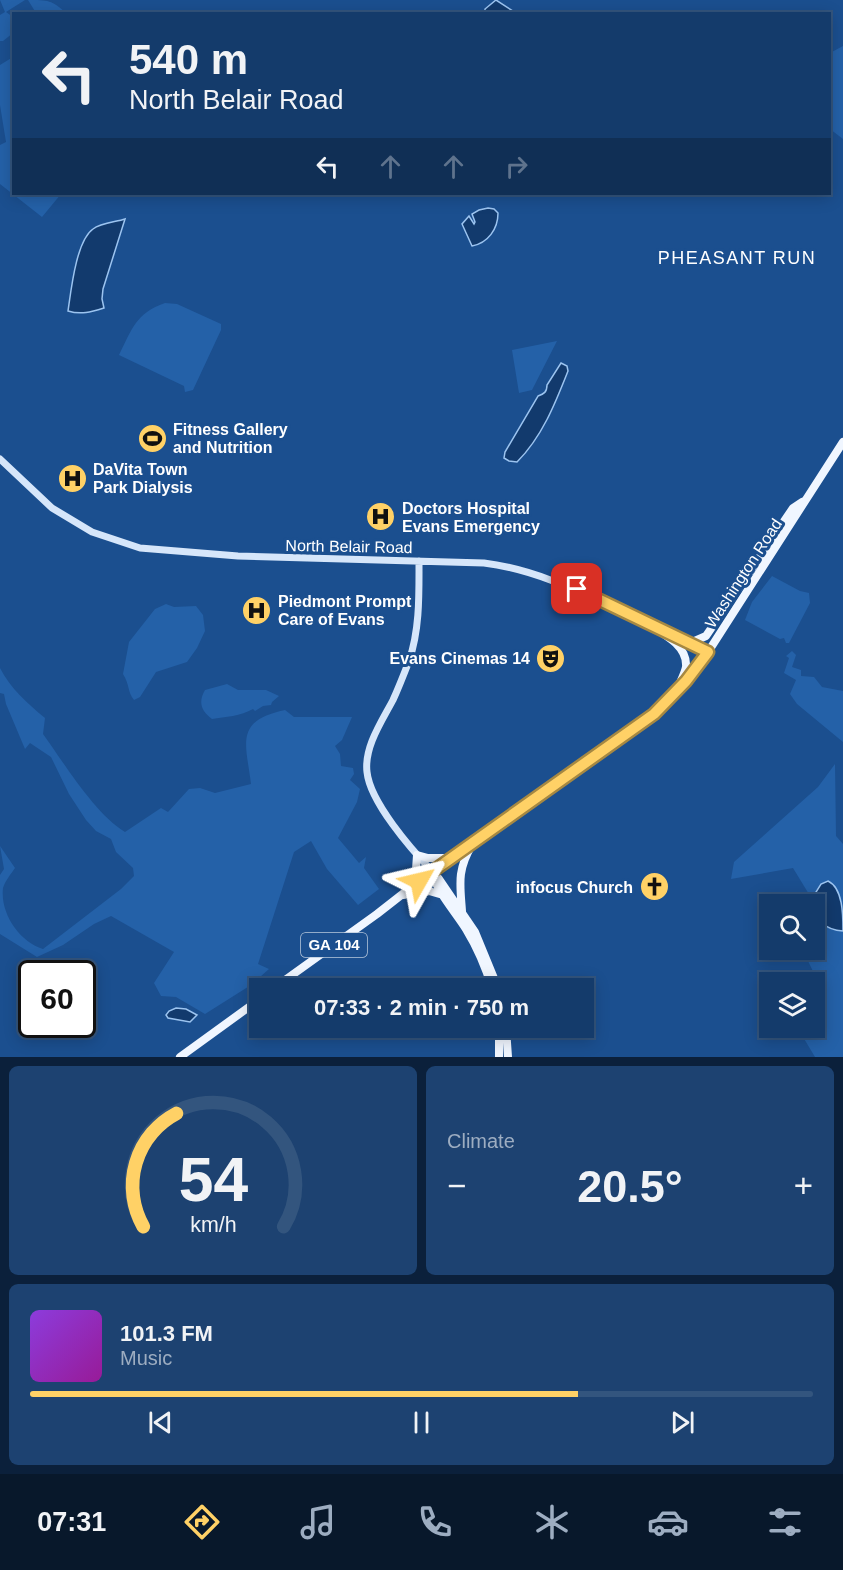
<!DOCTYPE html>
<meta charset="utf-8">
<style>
:root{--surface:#143b6b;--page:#1d4271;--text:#f1f3f6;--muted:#9dadc1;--line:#33557e;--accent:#ffd166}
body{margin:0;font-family:Helvetica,sans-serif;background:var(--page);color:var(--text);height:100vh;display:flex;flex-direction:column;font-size:22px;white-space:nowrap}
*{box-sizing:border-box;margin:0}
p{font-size:20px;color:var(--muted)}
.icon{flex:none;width:33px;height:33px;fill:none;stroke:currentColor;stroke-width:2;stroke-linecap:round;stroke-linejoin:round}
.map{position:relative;height:1057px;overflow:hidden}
.sheet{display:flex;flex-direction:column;gap:9px;padding:9px;background:#0b203b;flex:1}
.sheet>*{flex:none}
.hud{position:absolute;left:12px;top:12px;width:819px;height:183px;border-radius:0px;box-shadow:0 3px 15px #0003,0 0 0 2px var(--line);background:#143b6b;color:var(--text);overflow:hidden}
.fabs{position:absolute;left:759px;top:894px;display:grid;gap:12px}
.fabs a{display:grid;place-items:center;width:66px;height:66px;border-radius:0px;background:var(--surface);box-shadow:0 3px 15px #0003,0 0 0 2px var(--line);font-size:30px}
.speed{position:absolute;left:18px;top:960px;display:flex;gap:12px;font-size:30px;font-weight:700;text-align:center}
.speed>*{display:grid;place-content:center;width:78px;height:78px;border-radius:50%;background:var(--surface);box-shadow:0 3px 15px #0003,0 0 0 2px var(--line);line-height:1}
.speed .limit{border:3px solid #111;border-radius:9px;background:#fff;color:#111}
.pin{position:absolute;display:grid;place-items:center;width:51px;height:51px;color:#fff;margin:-26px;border-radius:12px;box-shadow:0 3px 9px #0006}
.me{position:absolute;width:66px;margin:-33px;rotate:53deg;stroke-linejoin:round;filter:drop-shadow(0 0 4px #0008)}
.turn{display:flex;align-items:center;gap:21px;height:126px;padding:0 18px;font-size:27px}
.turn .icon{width:78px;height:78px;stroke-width:2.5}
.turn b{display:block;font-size:42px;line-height:51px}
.lanes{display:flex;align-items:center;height:57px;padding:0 18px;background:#0003;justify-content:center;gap:30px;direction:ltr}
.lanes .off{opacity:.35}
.big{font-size:45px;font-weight:600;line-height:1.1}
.sheet .card{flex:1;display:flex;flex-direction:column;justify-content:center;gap:9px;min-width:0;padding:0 21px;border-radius:9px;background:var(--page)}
.sheet .dial{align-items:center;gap:0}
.dial svg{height:156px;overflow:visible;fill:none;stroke:var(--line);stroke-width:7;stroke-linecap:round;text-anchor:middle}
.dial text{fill:var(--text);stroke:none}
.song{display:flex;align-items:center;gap:18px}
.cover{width:72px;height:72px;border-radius:9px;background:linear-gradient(135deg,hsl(270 70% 55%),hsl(300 70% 35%))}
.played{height:6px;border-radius:3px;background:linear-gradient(90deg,var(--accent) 70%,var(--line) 70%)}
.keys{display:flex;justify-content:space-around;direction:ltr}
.heat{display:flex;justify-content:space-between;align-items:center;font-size:33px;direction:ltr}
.sheet .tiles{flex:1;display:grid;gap:9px;grid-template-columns:1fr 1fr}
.card:last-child{grid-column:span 2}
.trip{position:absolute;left:249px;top:978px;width:345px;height:60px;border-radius:0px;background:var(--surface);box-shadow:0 3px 15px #0003,0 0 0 2px var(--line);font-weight:600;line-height:60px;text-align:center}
.tab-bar{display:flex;height:96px;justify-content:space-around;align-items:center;background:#08182b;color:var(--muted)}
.tab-bar .icon{width:42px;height:42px}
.tab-bar .current{color:var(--accent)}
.tab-bar b{font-size:27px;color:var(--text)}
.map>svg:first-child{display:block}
</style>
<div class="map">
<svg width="843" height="1057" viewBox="0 0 843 1057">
<rect width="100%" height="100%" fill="#1b4f8f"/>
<path fill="#2461a8" d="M 0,0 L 25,0 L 6,12 L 13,17 L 13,33 L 3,41 L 0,41 L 0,15 L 5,12 Z
M 28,0 C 48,0 52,0 66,13 L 36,13 Z
M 843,46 L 843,139 L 830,129 L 830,88 L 832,83 L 830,53 Z
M 13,57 L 14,194 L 61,194 L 42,217 L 0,184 L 0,145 L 6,142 L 0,105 L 0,65 Z
M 165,303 L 177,304 L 221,324 L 221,330 L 193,390 L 185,392 L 184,386 L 119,355 C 132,329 136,313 165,303 Z
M 557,341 L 532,390 L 519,393 L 512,350 Z
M 772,576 L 800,591 L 809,593 L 810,603 L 789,643 L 786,643 L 784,638 L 780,639 L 745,620 L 752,602 Z
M 166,604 L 174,607 L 196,606 L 203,615 L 205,631 L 197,648 L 187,662 L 156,672 L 140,697 L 134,700 C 127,691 130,685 123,674 L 129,642 L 155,609 Z
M 792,651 L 796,655 L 792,667 L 801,670 L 801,676 L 814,677 L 822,687 L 843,691 L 843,742 L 797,704 L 790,694 L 796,680 L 784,673 L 789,658 L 786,656 Z
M 0,668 C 10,688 28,704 45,718 L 43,734 C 64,763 95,814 125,832 L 161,808 L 168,812 L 189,789 L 200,788 L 215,793 L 251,784 C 246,743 234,721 285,710 L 294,717 L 352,717 L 342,740 L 335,746 L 340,754 L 341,766 L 353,768 L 354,774 L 350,780 L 360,789 L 357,802 L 338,838 L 359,863 L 366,857 L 364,868 L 379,889 L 358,905 L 327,869 L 311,841 L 294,852 L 258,964 L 269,969 L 251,985 L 205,1014 L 176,997 L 161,996 L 154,983 L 174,952 L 111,916 L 94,924 L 63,945 L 37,957 L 0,934 L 0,875 L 4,869 L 0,846 L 15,868 C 11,874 5,881 3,888 C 0,914 20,942 43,949 L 121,889 L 134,876 L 133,868 L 116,852 L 111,839 L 96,831 L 86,820 L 69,794 L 51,757 L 30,743 L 25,749 L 6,704 L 4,694 L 0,693 Z
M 227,684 L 238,690 L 266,690 L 279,696 L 272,702 L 271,705 L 263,706 L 255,711 L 253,709 C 241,716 225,717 212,719 C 201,711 198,702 205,690 Z
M 835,764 L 836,836 L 843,844 L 843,1057 L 815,1057 L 803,1037 L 807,1028 L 814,1028 L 815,1009 L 822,990 L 808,961 L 823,945 L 818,909 L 793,868 L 731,879 L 734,862 L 818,787 Z"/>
<path fill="#123a6d" stroke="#9cc4f0" stroke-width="1.5" d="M 496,0 L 516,13 L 485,13 L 485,9 Z
M 488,208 L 494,209 L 498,213 C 498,229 488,243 472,246 L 462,224 L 469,216 L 474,224 L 475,222 L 472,214 L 479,210 Z
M 125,219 L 103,289 L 102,299 L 104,308 C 91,312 81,315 68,311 C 71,291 76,241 93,229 C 101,223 116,222 125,219 Z
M 561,363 L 567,366 L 568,371 C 555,404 542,437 517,462 L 509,461 L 504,458 L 505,452 L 538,396 C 544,394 547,392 547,385 Z
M 828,881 C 843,888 843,915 843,931 C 820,930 818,916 811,900 L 821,884 Z
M 176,1008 L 186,1009 L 197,1015 L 190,1022 L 168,1018 L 166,1015 L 169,1011 Z"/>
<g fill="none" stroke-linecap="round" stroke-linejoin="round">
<path stroke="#d6e6fa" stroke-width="7" d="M 0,459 L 52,508 L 92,532 L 140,548 L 238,556 L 484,563 C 542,570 591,598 644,622
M 419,561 C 419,594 420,629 409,661 C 404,674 399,687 393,700 C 382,721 364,747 367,772 C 370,802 411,849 432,871
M 580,570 L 583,582 L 593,594
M 662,630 L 708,652"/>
<path stroke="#f0f6ff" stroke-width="8" d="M 641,620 C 657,631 688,643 686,667 C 685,673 681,680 679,685
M 690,643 L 706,636 L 793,508 L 802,502
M 432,871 L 439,879 L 475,932 L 498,988
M 432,873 C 438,893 454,910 466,929 C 477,947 486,968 492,988
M 415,884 L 417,855 L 428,858 L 450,858
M 403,895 L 429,891 L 443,895
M 462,911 C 460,884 457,870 472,845
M 274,988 L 377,914 L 432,871 L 655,714 L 701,663 L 843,442
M 499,1028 L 499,1057
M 506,1028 L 508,1057
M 180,1057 L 260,999"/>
</g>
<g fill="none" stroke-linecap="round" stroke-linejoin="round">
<defs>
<path id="route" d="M 419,881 L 654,714 L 686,681 L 708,652 L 577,589"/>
</defs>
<use href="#route" stroke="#a68842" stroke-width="15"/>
<use href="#route" stroke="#ffd166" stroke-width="10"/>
</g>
<defs>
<symbol id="stadium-disc" viewBox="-11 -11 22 22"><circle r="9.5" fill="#ffd166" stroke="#1b4f8f"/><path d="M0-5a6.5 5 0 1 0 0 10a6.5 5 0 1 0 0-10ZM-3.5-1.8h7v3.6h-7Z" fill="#111"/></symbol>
<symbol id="hospital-disc" viewBox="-11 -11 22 22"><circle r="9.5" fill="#ffd166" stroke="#1b4f8f"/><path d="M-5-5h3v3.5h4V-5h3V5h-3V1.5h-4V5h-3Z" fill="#111"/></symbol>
<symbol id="theatre-disc" viewBox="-11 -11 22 22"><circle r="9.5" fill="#ffd166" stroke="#1b4f8f"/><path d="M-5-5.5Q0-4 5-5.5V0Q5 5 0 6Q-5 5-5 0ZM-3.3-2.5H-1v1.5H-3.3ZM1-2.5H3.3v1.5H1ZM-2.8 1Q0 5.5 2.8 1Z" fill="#111"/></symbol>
<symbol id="church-disc" viewBox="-11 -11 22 22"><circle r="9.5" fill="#ffd166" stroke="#1b4f8f"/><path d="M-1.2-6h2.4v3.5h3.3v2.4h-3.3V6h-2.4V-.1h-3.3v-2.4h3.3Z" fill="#111"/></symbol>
</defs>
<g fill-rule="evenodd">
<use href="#stadium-disc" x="136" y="422" width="33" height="33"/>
<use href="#hospital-disc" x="56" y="462" width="33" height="33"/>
<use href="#hospital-disc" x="364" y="500" width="33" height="33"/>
<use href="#hospital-disc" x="240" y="594" width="33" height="33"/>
<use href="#theatre-disc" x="534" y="642" width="33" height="33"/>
<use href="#church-disc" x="638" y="870" width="33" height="33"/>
</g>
<g text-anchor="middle" stroke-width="6" stroke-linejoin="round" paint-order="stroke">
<rect fill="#1b4f8f" stroke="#bbcadd" stroke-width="1.5" x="301" y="933" width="66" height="24" rx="4.5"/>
<g font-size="15" font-weight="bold" fill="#fff">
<text x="334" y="950">GA 104</text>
</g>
<g font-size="16" font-weight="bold" fill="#fff" stroke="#1b4f8f" text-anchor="start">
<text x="173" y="435">Fitness Gallery<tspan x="173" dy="18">and Nutrition</tspan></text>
<text x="93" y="475">DaVita Town<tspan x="93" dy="18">Park Dialysis</tspan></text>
<text x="402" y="514">Doctors Hospital<tspan x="402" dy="18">Evans Emergency</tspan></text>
<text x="278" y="607">Piedmont Prompt<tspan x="278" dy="18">Care of Evans</tspan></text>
<text x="530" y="664" text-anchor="end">Evans Cinemas 14</text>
<text x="633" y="893" text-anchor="end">infocus Church</text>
</g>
<g font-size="16" fill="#fff" stroke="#1b4f8f">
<text transform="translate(349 546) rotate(1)" y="6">North Belair Road</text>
<text transform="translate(743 573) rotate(-57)" y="6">Washington Road</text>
</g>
<g font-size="18" letter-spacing="1.5" fill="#fff" stroke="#1b4f8f">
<text x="737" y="264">PHEASANT RUN</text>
</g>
</g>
</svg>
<div class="fabs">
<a><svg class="icon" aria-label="search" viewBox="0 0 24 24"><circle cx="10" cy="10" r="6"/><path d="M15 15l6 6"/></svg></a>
<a><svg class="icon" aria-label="layers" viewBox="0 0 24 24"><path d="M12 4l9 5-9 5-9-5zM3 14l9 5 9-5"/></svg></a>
</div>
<div class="speed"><div class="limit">60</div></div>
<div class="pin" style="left:577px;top:589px;background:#d93025"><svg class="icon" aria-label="arrive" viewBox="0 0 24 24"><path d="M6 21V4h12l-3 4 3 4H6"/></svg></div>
<svg class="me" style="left:419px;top:881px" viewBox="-20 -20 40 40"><path d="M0-17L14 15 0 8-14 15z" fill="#ffd166" stroke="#fff" stroke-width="4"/></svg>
<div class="trip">07:33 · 2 min · 750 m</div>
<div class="hud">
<div class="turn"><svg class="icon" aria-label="left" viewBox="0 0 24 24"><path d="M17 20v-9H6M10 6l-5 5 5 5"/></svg><div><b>540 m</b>North Belair Road</div></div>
<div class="lanes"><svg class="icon" aria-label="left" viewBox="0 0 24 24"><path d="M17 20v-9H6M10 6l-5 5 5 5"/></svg><svg class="icon off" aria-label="ahead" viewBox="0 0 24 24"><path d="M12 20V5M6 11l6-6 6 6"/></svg><svg class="icon off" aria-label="ahead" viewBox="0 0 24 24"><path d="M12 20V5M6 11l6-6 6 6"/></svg><svg class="icon off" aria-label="right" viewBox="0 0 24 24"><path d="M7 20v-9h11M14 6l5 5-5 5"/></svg></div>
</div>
</div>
<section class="sheet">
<div class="tiles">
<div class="card dial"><svg viewBox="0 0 100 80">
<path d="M14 69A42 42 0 1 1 86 69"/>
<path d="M14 69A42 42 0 0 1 31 11" stroke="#ffd166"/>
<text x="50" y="56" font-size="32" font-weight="700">54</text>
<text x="50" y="72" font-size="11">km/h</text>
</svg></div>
<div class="card"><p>Climate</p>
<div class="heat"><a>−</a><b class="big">20.5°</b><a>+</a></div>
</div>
<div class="card">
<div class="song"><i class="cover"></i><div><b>101.3 FM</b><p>Music</p></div></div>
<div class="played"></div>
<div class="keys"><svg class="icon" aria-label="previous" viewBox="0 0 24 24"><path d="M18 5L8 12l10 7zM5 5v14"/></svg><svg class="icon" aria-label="pause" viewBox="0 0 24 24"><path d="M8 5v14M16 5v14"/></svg><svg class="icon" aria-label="next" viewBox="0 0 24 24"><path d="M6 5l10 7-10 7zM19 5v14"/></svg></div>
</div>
</div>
</section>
<nav class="tab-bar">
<b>07:31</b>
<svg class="icon current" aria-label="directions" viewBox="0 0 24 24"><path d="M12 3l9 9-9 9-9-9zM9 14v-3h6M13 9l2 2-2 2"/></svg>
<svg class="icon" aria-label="music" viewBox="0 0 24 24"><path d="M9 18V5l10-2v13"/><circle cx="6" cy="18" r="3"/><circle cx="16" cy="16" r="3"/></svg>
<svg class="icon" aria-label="phone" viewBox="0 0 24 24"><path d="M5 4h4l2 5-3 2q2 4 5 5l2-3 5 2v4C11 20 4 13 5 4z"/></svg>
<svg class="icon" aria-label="climate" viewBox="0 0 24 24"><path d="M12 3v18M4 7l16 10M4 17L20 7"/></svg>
<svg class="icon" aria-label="car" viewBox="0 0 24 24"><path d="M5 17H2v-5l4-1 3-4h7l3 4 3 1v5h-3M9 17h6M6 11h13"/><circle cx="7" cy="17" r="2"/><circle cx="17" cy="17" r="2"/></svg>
<svg class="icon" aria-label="filters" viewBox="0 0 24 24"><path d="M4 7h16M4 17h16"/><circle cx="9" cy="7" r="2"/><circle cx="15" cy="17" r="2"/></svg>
</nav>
